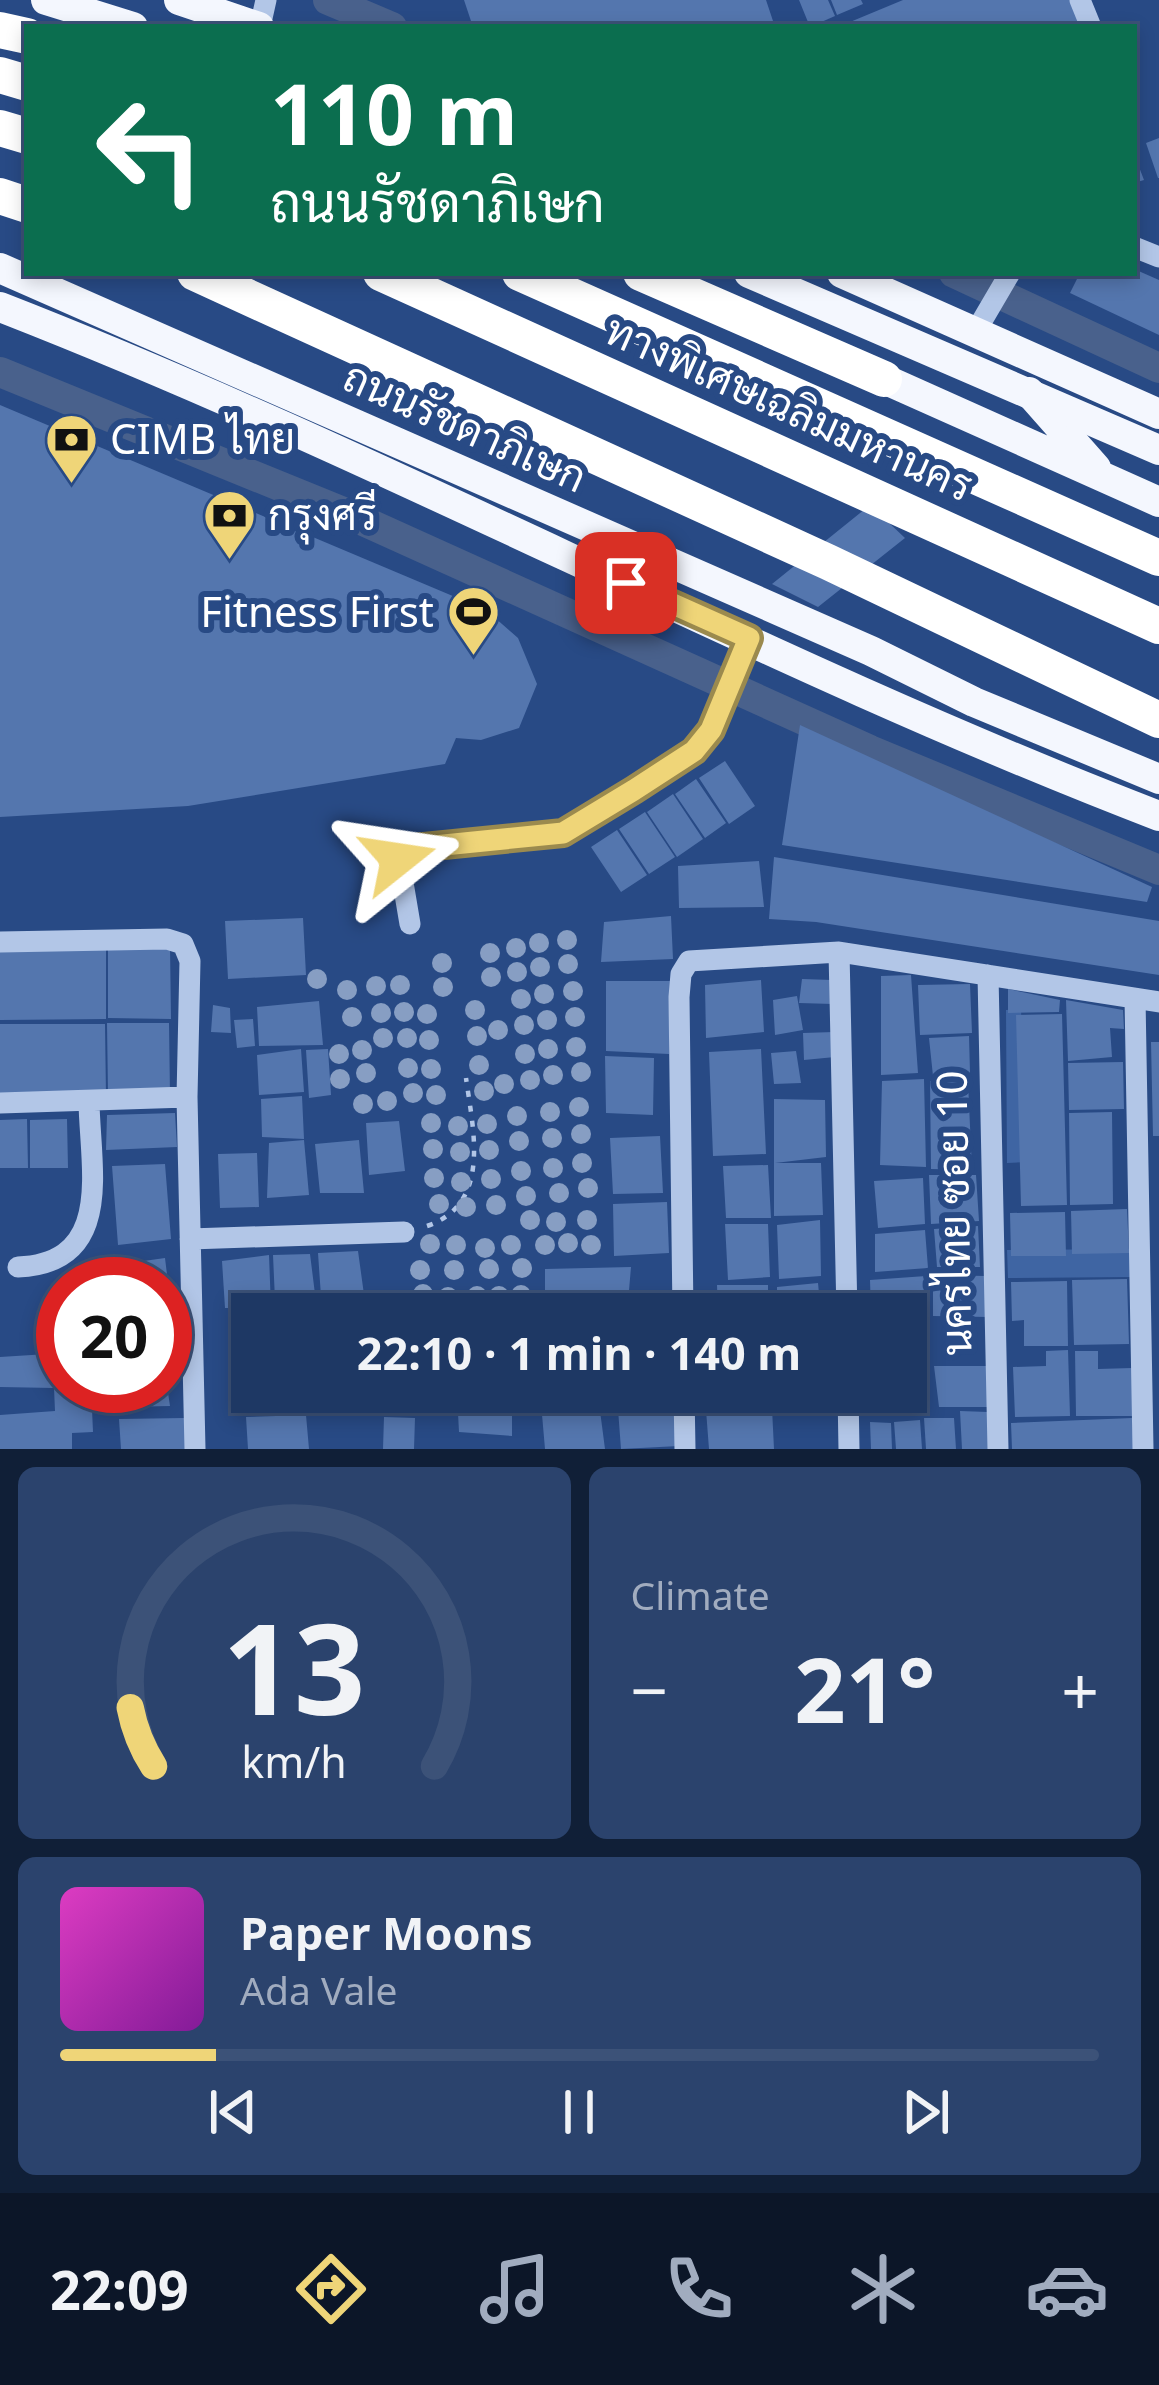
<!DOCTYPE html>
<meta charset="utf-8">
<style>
:root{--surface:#1e3864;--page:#2b436d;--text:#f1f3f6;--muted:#a1acbf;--line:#3c5278;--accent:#efd578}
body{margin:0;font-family:"Noto Sans",Sarabun,sans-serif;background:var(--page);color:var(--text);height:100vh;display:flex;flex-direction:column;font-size:45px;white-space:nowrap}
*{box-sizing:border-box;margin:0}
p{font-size:39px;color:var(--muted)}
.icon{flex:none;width:66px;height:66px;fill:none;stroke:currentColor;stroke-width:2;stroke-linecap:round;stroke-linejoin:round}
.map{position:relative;height:1449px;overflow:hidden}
.side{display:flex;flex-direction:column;gap:18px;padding:18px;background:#101f37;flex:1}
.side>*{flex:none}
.top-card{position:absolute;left:24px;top:24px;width:1113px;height:252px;border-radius:0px;box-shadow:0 6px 18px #0003,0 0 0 3px var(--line);background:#0b6e4f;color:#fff;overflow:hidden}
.speed{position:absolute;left:36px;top:1257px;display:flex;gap:24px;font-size:60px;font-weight:700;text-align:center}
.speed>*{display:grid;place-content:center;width:156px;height:156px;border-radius:50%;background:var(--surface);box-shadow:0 6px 18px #0003,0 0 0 3px var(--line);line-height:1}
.speed .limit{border:18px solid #d22;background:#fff;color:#111}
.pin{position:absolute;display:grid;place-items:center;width:102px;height:102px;color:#fff;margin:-51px;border-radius:24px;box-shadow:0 6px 18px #0006}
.me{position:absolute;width:132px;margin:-66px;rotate:75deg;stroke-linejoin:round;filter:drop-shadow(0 0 9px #0008)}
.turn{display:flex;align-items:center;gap:42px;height:252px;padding:0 48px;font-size:54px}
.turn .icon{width:156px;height:156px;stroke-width:2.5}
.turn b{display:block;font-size:84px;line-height:102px}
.big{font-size:90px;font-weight:700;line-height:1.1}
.side .card{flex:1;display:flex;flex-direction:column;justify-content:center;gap:18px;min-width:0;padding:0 42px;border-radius:18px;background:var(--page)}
.side .dial{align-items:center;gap:0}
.dial svg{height:312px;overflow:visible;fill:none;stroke:var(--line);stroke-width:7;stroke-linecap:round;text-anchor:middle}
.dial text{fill:var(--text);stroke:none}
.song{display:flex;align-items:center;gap:36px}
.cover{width:144px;height:144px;border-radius:18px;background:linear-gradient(135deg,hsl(310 70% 55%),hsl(290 70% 35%))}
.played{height:12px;border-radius:6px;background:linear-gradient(90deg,var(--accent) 15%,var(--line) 15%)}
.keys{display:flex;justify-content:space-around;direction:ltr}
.heat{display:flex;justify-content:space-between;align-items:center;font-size:66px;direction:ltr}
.side .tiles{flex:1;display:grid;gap:18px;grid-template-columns:1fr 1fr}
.card:last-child{grid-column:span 2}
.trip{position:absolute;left:231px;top:1293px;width:696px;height:120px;border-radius:0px;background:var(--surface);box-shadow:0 6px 18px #0003,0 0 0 3px var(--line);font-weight:700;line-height:120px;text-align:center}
.dock{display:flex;height:192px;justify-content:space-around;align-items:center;background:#0c1628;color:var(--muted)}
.dock .icon{width:84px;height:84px}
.dock .current{color:var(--accent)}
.dock b{font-size:54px;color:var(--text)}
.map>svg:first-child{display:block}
</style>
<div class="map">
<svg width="1159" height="1449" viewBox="0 0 1159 1449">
<rect width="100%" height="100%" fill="#284a85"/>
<path fill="#3f65a3" d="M 1021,1009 L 1027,1162 L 1007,1163 L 1006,1010 Z
M 1130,1249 L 1131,1277 L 1008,1278 L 1007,1250 Z"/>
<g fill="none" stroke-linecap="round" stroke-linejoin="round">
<path stroke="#49618c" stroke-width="30" d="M 328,0 L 392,27
M 954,273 L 1159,368
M 0,372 L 348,514 L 870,750 L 1159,870"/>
</g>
<path fill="#5476ae" d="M 464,0 L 766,0 L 775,27 L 473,27 Z
M 799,0 L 828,0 L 835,16 L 810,27 Z
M 831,0 L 861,0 L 863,4 L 837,15 Z
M 903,0 L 1076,0 L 1086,27 L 838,27 Z
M 1159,138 L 1159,178 L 1158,178 L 1146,143 Z
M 1134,154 L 1144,180 L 1134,183 Z
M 1134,269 L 1159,280 L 1159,335 L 1070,293 L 1080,273 L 1134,273 Z
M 0,405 L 486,610 L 518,638 L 537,684 L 519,728 L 481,740 L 456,738 L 445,764 L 188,806 L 0,817 Z
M 870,505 L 905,538 L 818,607 L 772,584 Z
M 800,725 L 1152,887 L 1147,902 L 782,845 Z
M 725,761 L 755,806 L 729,824 L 699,778 Z
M 696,779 L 726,823 L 705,838 L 675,794 Z
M 673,794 L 703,839 L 677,857 L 647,812 Z
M 645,812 L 675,857 L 649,874 L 619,829 Z
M 617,830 L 647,875 L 621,892 L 591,847 Z
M 774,857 L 1159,921 L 1159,975 L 816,922 L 769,919 Z
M 759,861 L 764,907 L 679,908 L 678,866 Z
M 671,916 L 673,959 L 601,962 L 604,922 Z
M 303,918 L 306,975 L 228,979 L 225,921 Z
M 108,946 L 170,946 L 171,1019 L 108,1018 Z
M 106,947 L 106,1019 L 0,1020 L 0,948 Z
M 911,975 L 918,1073 L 881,1075 L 881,976 Z
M 802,979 L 832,980 L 833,1004 L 799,1003 Z
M 761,980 L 764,1032 L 706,1038 L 705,985 Z
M 606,981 L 670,981 L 669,1054 L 606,1051 Z
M 970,984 L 972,1033 L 920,1035 L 918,985 Z
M 1008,989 L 1060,1000 L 1059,1012 L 1008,1013 Z
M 797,996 L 803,1030 L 775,1035 L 773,1000 Z
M 1066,1000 L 1123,1010 L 1124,1029 L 1110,1028 L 1112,1057 L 1068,1061 Z
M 319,1001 L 323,1045 L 259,1046 L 257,1007 Z
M 213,1005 L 230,1008 L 231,1033 L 211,1032 Z
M 1062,1014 L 1067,1205 L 1021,1206 L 1016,1015 Z
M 253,1019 L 255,1046 L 237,1048 L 234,1020 Z
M 107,1023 L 169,1023 L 170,1095 L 108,1095 Z
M 0,1024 L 105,1024 L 106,1096 L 0,1096 Z
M 834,1032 L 835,1057 L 804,1060 L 803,1033 Z
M 969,1036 L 970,1073 L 933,1076 L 929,1038 Z
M 1151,1042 L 1159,1042 L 1159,1136 L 1153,1136 Z
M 301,1049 L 304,1092 L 259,1095 L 257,1055 Z
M 328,1049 L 331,1095 L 309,1098 L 306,1050 Z
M 761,1049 L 766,1154 L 713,1156 L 709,1052 Z
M 796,1051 L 801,1083 L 774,1084 L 771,1053 Z
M 605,1056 L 654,1058 L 653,1115 L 606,1113 Z
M 1123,1062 L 1124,1109 L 1069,1110 L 1068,1063 Z
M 924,1079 L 926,1167 L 880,1165 L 882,1081 Z
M 930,1081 L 968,1082 L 972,1170 L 931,1169 Z
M 302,1096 L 304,1139 L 262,1137 L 261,1099 Z
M 774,1099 L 825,1100 L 826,1157 L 775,1163 L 821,1163 L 823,1215 L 774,1216 Z
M 1112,1112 L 1113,1204 L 1070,1205 L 1069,1113 Z
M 175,1113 L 177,1147 L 106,1150 L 107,1115 Z
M 27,1119 L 28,1168 L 0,1168 L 0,1120 Z
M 67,1119 L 68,1168 L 30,1168 L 30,1120 Z
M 399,1121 L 405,1171 L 369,1175 L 366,1123 Z
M 660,1136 L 663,1193 L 613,1194 L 610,1138 Z
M 304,1140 L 309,1195 L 267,1198 L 269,1143 Z
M 359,1140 L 364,1193 L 320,1193 L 315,1144 Z
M 257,1153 L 259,1207 L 220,1208 L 218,1154 Z
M 165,1164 L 171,1239 L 118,1245 L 112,1166 Z
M 768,1165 L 771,1218 L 726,1218 L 723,1166 Z
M 929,1175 L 976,1175 L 979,1221 L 931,1224 Z
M 923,1178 L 925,1224 L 878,1228 L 874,1181 Z
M 667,1202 L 669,1253 L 614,1256 L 613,1204 Z
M 1127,1209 L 1129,1253 L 1072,1254 L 1071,1211 Z
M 1065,1212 L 1066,1256 L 1011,1256 L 1010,1213 Z
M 820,1220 L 821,1276 L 779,1279 L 777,1225 Z
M 725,1224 L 768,1224 L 770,1277 L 728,1280 Z
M 978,1226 L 980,1267 L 937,1267 L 934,1229 Z
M 925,1230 L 928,1268 L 875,1272 L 875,1234 Z
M 358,1251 L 366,1309 L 322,1311 L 318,1253 Z
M 310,1254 L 316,1302 L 275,1300 L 273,1255 Z
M 269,1255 L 271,1308 L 225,1308 L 222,1261 Z
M 165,1258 L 171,1307 L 165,1307 L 165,1284 L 118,1284 L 115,1265 Z
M 631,1267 L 627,1314 L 545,1314 L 545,1269 Z
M 933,1275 L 986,1276 L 988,1317 L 933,1316 Z
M 926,1276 L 927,1317 L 871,1314 L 870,1280 Z
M 1127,1279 L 1129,1344 L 1074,1345 L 1072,1280 Z
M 1067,1281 L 1068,1346 L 1024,1346 L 1024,1320 L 1012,1321 L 1011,1282 Z
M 818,1283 L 821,1314 L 777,1314 L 777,1287 Z
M 717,1285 L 768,1285 L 768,1314 L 718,1314 Z
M 184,1339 L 187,1361 L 165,1361 L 165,1340 Z
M 1068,1350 L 1070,1416 L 1015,1417 L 1013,1367 L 1046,1366 L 1046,1351 Z
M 1075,1351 L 1098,1351 L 1098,1369 L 1132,1368 L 1133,1416 L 1076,1416 Z
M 63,1353 L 63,1386 L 91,1386 L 93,1432 L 72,1433 L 72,1449 L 0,1449 L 0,1415 L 55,1411 L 54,1388 L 0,1387 L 0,1357 Z
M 929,1365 L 930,1410 L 871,1412 L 871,1392 L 906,1392 L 906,1366 Z
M 236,1366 L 252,1366 L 252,1392 L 314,1392 L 314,1410 L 242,1410 Z
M 934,1366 L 990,1366 L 990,1407 L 939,1407 Z
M 121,1386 L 167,1386 L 170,1406 L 123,1407 Z
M 336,1392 L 416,1392 L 417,1399 L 335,1397 Z
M 713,1392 L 772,1392 L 773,1401 L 713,1397 Z
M 782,1392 L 837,1392 L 838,1407 L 784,1408 Z
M 512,1393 L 512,1436 L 459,1432 L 457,1394 Z
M 677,1395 L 679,1446 L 621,1449 L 617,1396 Z
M 541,1403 L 599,1403 L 605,1449 L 545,1449 Z
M 772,1408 L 774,1449 L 709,1449 L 706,1410 Z
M 960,1411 L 988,1412 L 989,1449 L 962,1449 Z
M 306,1415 L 309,1449 L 248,1449 L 246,1417 Z
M 384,1417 L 415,1418 L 414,1449 L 383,1449 Z
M 184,1418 L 188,1449 L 121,1449 L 119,1419 Z
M 924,1418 L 954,1418 L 956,1449 L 926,1449 Z
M 1132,1418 L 1134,1449 L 1012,1449 L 1011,1423 Z
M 920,1420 L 922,1449 L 896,1449 L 894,1422 Z
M 870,1422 L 891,1423 L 892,1449 L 871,1449 Z"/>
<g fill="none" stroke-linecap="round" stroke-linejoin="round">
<path stroke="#b2c6e7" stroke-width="4.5" stroke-dasharray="6 9" stroke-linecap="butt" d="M 427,1226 C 492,1204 473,1130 466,1078"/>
<path stroke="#b2c6e7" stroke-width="21" d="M 1080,0 L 1091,27
M 260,27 L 266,0
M 1134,247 L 1159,257
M 976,331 L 1010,273
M 410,924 L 399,859 L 404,849 L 563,833 L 634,791 L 694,751 L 711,730 L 749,638
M 0,942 L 167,939 L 183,944 L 190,961 L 187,1097 L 195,1449
M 839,952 L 847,1314
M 988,975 L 998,1449
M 1135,998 L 1143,1449
M 0,1103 L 187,1097
M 190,1239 L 404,1232
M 18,1267 C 115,1263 90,1168 89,1102
M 683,1314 L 679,997 L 681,974 L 689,961 L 839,952 L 1159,1002
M 684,1392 L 685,1449
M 848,1392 L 849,1449"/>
<path stroke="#f4f7fe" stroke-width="30" d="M 46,0 L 133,27
M 179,0 L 259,27
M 0,268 L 871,651 L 974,702 L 1159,779
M 842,273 L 1159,414
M 0,307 C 393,460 765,665 1159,816
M 884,379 L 1159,502
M 1029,392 L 1096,468"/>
<path stroke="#fff" stroke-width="36" d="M 0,30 L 27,36
M 0,75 L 27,83
M 0,128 L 27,136
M 0,196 L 27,205
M 195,273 L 828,562 L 1159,720
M 381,273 L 1159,626
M 520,273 L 1159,558
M 641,273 L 884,379"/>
<path stroke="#f4f7fe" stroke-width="30" d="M 749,273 L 1159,450"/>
</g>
<g fill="#879ec3">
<circle cx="567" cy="940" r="10"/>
<circle cx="539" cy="943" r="10"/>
<circle cx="516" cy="948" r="10"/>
<circle cx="490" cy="953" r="10"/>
<circle cx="442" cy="963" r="10"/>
<circle cx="568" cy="964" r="10"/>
<circle cx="540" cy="967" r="10"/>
<circle cx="517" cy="972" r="10"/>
<circle cx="491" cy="977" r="10"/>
<circle cx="317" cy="979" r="10"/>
<circle cx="400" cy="985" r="10"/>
<circle cx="376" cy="986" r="10"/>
<circle cx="443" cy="987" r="10"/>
<circle cx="347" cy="990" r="10"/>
<circle cx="573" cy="991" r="10"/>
<circle cx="544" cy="994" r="10"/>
<circle cx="521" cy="999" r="10"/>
<circle cx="475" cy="1010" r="10"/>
<circle cx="404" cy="1012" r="10"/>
<circle cx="381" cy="1013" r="10"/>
<circle cx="427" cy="1014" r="10"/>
<circle cx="352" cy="1017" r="10"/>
<circle cx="575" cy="1017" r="10"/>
<circle cx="547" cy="1020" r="10"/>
<circle cx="524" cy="1025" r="10"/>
<circle cx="498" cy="1030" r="10"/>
<circle cx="477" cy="1036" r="10"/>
<circle cx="383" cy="1038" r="10"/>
<circle cx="407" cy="1038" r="10"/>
<circle cx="429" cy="1040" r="10"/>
<circle cx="576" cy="1047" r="10"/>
<circle cx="548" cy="1049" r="10"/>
<circle cx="362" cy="1050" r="10"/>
<circle cx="339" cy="1054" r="10"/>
<circle cx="525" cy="1054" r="10"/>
<circle cx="479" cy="1065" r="10"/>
<circle cx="408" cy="1068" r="10"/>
<circle cx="431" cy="1069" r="10"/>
<circle cx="581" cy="1072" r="10"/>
<circle cx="366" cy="1073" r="10"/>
<circle cx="553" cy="1075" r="10"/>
<circle cx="340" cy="1079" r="10"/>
<circle cx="530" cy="1080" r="10"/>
<circle cx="504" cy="1084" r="10"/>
<circle cx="484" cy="1091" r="10"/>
<circle cx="413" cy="1093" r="10"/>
<circle cx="436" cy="1095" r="10"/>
<circle cx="387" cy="1101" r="10"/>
<circle cx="363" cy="1104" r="10"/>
<circle cx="579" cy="1107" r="10"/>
<circle cx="550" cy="1112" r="10"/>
<circle cx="517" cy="1116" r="10"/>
<circle cx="431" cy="1123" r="10"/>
<circle cx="487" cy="1124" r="10"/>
<circle cx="458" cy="1126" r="10"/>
<circle cx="581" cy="1134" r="10"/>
<circle cx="552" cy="1138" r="10"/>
<circle cx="519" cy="1141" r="10"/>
<circle cx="433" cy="1149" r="10"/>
<circle cx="489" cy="1150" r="10"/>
<circle cx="460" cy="1152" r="10"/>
<circle cx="582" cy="1163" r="10"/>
<circle cx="553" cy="1168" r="10"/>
<circle cx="521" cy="1171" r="10"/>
<circle cx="434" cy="1178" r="10"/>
<circle cx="491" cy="1179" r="10"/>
<circle cx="461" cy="1182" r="10"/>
<circle cx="588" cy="1188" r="10"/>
<circle cx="559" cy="1193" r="10"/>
<circle cx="526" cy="1196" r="10"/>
<circle cx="439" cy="1204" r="10"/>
<circle cx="496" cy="1205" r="10"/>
<circle cx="466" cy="1207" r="10"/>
<circle cx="530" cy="1220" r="10"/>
<circle cx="587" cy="1220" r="10"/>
<circle cx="556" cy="1222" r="10"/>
<circle cx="568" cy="1243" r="10"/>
<circle cx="430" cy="1244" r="10"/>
<circle cx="456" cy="1245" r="10"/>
<circle cx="511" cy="1245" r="10"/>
<circle cx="545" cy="1245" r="10"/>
<circle cx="591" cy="1245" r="10"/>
<circle cx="485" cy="1248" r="10"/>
<circle cx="522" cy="1268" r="10"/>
<circle cx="489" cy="1269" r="10"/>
<circle cx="420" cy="1270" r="10"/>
<circle cx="454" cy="1270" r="10"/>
<circle cx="423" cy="1294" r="10"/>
<circle cx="521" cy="1295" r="10"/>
<circle cx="477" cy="1296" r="10"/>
<circle cx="499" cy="1296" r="10"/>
<circle cx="448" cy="1297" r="10"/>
</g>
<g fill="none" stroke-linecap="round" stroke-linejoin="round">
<defs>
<path id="route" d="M 398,859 L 404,849 L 563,833 L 634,790 L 694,751 L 711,730 L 749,638 L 626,583"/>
</defs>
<use href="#route" stroke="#9b8a4e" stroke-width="30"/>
<use href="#route" stroke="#efd578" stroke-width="21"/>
</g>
<defs>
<symbol id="bank-pin" viewBox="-11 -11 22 30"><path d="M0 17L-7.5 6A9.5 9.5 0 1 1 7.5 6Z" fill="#efd578" stroke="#284a85"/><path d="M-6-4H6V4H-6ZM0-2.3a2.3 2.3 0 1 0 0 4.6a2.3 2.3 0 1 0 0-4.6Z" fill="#111"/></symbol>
<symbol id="stadium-pin" viewBox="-11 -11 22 30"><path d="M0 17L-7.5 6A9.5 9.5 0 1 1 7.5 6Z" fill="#efd578" stroke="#284a85"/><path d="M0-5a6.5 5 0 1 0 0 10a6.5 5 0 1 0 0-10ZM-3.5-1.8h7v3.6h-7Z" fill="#111"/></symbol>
</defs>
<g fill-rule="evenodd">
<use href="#bank-pin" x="42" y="410" width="59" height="81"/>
<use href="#bank-pin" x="200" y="486" width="59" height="81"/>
<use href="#stadium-pin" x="444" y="582" width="59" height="81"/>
</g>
<g text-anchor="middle" stroke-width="12" stroke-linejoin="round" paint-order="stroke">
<g font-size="42" fill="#fff" stroke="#284a85">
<text transform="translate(789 408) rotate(24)" y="15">ทางพิเศษเฉลิมมหานคร</text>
<text transform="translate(465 427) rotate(24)" y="15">ถนนรัชดาภิเษก</text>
<text transform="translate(954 1213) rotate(-91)" y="15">นครไทย ซอย 10</text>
</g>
<g font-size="42" fill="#fff" stroke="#284a85" text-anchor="start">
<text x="110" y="454">CIMB ไทย</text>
<text x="268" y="530">กรุงศรี</text>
<text x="434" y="627" text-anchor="end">Fitness First</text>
</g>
</g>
</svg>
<div class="speed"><div class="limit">20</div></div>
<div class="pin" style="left:626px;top:583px;background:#d93025"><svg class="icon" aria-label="arrive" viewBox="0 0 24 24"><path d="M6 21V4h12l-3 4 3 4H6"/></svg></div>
<svg class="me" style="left:398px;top:859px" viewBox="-20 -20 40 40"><path d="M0-17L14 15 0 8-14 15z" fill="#efd578" stroke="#fff" stroke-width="4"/></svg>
<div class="trip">22:10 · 1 min · 140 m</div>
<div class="top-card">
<div class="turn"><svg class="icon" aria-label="left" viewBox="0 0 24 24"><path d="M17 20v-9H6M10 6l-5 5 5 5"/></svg><div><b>110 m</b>ถนนรัชดาภิเษก</div></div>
</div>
</div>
<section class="side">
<div class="tiles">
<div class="card dial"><svg viewBox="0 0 100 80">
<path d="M14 69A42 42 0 1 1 86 69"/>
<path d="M14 69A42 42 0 0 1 8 54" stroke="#efd578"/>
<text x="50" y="56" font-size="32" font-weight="700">13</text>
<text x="50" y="72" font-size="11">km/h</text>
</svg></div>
<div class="card"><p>Climate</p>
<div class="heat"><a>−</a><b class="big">21°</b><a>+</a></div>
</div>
<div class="card">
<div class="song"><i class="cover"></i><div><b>Paper Moons</b><p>Ada Vale</p></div></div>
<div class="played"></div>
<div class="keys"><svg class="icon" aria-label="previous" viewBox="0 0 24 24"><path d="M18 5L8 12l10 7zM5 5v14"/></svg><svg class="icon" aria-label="pause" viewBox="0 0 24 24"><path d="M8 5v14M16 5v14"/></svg><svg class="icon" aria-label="next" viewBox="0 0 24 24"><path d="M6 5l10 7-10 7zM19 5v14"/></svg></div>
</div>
</div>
</section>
<nav class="dock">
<b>22:09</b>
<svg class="icon current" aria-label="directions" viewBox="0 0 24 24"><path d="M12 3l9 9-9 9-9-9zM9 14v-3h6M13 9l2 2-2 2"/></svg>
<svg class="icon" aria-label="music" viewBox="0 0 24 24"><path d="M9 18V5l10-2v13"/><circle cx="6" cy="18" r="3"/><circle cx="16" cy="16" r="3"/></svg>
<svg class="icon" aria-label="phone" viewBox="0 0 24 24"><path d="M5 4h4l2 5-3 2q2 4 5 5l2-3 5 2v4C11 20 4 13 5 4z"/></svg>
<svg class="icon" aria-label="climate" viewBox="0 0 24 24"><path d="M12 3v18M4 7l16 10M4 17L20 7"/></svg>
<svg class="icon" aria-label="car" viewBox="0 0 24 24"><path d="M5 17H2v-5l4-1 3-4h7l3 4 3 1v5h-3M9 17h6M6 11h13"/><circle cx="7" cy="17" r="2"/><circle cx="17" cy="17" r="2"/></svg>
</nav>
